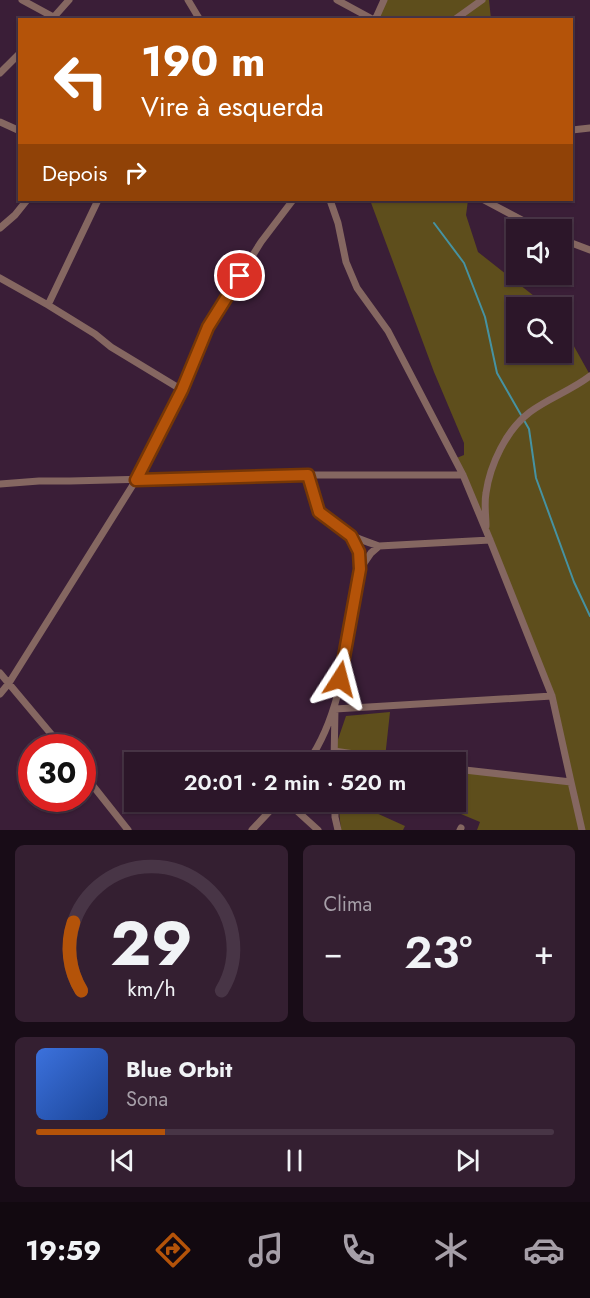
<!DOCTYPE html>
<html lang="pt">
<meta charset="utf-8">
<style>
:root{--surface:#2c1629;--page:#341f31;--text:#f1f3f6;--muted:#a69fa8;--line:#483546;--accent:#b45309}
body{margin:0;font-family:Jost,sans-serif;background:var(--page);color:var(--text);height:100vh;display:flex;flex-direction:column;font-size:22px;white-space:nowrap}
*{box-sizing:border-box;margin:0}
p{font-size:20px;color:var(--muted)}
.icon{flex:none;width:33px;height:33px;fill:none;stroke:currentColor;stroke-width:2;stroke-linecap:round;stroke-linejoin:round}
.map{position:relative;height:830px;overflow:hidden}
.drawer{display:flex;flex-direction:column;gap:15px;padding:15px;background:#180c17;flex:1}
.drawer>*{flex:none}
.guide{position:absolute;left:18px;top:18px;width:555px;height:183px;border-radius:0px;box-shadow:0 2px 4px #0004,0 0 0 2px var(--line);background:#b45309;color:#fff;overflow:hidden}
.fabs{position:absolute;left:506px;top:219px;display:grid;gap:12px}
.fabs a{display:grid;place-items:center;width:66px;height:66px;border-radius:0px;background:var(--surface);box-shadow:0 2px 4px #0004,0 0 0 2px var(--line);font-size:30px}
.speed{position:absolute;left:18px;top:734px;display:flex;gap:12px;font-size:30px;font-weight:700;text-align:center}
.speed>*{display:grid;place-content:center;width:78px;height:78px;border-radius:50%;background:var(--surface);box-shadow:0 2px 4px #0004,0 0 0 2px var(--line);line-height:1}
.speed .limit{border:9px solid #d22;background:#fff;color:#111}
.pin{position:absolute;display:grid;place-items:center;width:51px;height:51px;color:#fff;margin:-26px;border:3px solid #fff;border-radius:50%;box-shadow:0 2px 6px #0007}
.me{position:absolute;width:66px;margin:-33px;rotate:9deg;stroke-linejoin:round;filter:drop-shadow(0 0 4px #0008)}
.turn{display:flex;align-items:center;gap:21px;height:126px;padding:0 24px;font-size:27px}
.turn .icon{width:78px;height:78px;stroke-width:2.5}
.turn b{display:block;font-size:42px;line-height:51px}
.then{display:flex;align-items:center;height:57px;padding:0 24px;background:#0003;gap:12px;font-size:22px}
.big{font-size:45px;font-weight:600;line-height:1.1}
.drawer .card{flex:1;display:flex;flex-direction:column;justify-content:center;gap:9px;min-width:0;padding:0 21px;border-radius:9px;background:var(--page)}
.drawer .dial{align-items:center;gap:0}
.dial svg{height:156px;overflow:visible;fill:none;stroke:var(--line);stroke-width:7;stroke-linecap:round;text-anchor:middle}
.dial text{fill:var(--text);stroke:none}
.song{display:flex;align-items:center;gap:18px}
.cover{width:72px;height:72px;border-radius:9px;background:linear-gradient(135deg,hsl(220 70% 55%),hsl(220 70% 35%))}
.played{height:6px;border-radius:3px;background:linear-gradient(90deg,var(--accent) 25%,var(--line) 25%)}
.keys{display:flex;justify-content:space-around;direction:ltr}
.heat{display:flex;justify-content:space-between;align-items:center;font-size:33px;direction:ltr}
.drawer .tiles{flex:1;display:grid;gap:15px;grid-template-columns:1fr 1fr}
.card:last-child{grid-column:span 2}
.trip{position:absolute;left:124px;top:752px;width:342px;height:60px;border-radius:0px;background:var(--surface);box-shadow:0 2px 4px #0004,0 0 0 2px var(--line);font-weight:600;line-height:60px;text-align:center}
.tab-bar{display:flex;height:96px;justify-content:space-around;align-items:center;background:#120910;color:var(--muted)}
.tab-bar .icon{width:42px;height:42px}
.tab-bar .current{color:var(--accent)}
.tab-bar b{font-size:27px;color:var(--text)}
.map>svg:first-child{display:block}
</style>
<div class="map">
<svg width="590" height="830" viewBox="0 0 590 830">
<rect width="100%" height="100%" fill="#3a1e37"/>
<path fill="#5e4e1c" d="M 384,0 L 489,0 L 491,19 L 375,20 Z
M 370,200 L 468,200 L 466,215 L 478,252 L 548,307 L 516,308 L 516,352 L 561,352 L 561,323 L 590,375 L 590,830 L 477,830 L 480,822 L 430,801 L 456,801 L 456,769 L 570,782 L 552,696 L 454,459 L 464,455 L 464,443 L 434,372 Z
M 390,712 L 385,758 L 408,762 L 334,762 L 334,751 L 346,716 Z
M 338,801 L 365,801 L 363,807 L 405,826 L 403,830 L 341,830 Z"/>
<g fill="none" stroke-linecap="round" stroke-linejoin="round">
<path stroke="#4692a1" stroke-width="2" d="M 434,223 L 464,263 L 485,317 L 497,373 L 529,429 L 536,478 L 574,582 L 590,616"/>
<path stroke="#856761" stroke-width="7" d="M 22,0 L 59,20
M 188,0 L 200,20
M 337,0 L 374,20
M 53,18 L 69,0
M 375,20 L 384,0
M 454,20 L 482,0
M 0,73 L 20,53
M 0,122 L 20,131
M 572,130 L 590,128
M 330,200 L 338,223 L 346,262 L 357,288 L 388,331 L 463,475 L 490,540 L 552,696 L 571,782
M 484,200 L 541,230
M 0,228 L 15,215 L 27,200
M 561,239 L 590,250
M 0,278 L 48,305 L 95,334 L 111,347 L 182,390
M 48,305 L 98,200
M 308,475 C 311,486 313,501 319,511 C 329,529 361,540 379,546
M 0,484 L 39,481 L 70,481 L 308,475 L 463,475
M 486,526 C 486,516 484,504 486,493 C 490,465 506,430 530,412 C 549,398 572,390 590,376
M 360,569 L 371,553 L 379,546 L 490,540
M 0,673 L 62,747
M 0,694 L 9,683 L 136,480 L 182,390 L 208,327 L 261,242 L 293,200
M 334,751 L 408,762
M 308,762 C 346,708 347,633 360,569 L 359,552 L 351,536
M 334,762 L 335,709 L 552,696
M 456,769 L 571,782 L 582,830
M 82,772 L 128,830
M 286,801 L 318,830
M 335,801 L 335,817 L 338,830
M 252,830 L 279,801
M 460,830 L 461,828"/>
</g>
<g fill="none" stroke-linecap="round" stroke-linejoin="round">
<defs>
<path id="route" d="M 240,276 L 208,327 L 182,390 L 136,480 L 308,475 L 319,512 L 351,536 L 359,552 L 360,569 L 340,679"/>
</defs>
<use href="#route" stroke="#753606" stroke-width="15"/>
<use href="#route" stroke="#b45309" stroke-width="10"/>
</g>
</svg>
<div class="fabs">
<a><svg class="icon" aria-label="sound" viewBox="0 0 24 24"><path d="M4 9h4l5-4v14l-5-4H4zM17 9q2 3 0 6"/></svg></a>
<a><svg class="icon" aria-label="search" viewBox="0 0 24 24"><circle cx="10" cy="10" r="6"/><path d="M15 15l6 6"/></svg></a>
</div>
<div class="speed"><div class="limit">30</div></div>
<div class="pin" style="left:240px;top:276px;background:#d93025"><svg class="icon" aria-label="arrive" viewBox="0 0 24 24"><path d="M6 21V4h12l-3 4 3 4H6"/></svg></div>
<svg class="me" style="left:340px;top:679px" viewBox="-20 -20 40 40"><path d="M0-17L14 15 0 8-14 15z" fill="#b45309" stroke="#fff" stroke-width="4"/></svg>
<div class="trip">20:01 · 2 min · 520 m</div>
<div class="guide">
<div class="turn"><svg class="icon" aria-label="left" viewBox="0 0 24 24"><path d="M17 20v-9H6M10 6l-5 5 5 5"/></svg><div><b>190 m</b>Vire à esquerda</div></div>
<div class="then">Depois<svg class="icon" aria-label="right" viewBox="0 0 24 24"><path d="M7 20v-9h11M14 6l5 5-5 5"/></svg></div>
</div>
</div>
<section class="drawer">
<div class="tiles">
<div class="card dial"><svg viewBox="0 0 100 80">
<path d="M14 69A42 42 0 1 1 86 69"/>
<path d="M14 69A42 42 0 0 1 10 34" stroke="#b45309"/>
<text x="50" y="56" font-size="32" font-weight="700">29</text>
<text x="50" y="72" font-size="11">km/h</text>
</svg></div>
<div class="card"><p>Clima</p>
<div class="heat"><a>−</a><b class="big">23°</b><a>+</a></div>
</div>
<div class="card">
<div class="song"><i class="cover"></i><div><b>Blue Orbit</b><p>Sona</p></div></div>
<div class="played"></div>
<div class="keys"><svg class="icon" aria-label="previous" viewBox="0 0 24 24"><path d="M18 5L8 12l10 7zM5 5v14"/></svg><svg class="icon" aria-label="pause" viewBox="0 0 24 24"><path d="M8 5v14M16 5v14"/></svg><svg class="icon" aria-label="next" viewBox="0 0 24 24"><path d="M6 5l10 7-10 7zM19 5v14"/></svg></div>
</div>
</div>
</section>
<nav class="tab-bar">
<b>19:59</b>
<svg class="icon current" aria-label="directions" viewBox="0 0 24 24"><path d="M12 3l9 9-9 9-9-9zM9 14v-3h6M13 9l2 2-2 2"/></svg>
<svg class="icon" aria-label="music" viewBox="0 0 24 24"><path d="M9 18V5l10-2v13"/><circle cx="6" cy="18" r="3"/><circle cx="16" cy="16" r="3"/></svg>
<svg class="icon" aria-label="phone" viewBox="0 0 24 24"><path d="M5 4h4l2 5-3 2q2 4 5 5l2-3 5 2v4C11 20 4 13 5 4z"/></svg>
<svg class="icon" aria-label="climate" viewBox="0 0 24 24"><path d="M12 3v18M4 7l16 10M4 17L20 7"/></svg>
<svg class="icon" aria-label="car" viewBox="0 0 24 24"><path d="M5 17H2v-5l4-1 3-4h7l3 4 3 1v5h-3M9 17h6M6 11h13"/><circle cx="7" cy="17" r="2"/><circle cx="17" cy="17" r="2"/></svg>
</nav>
